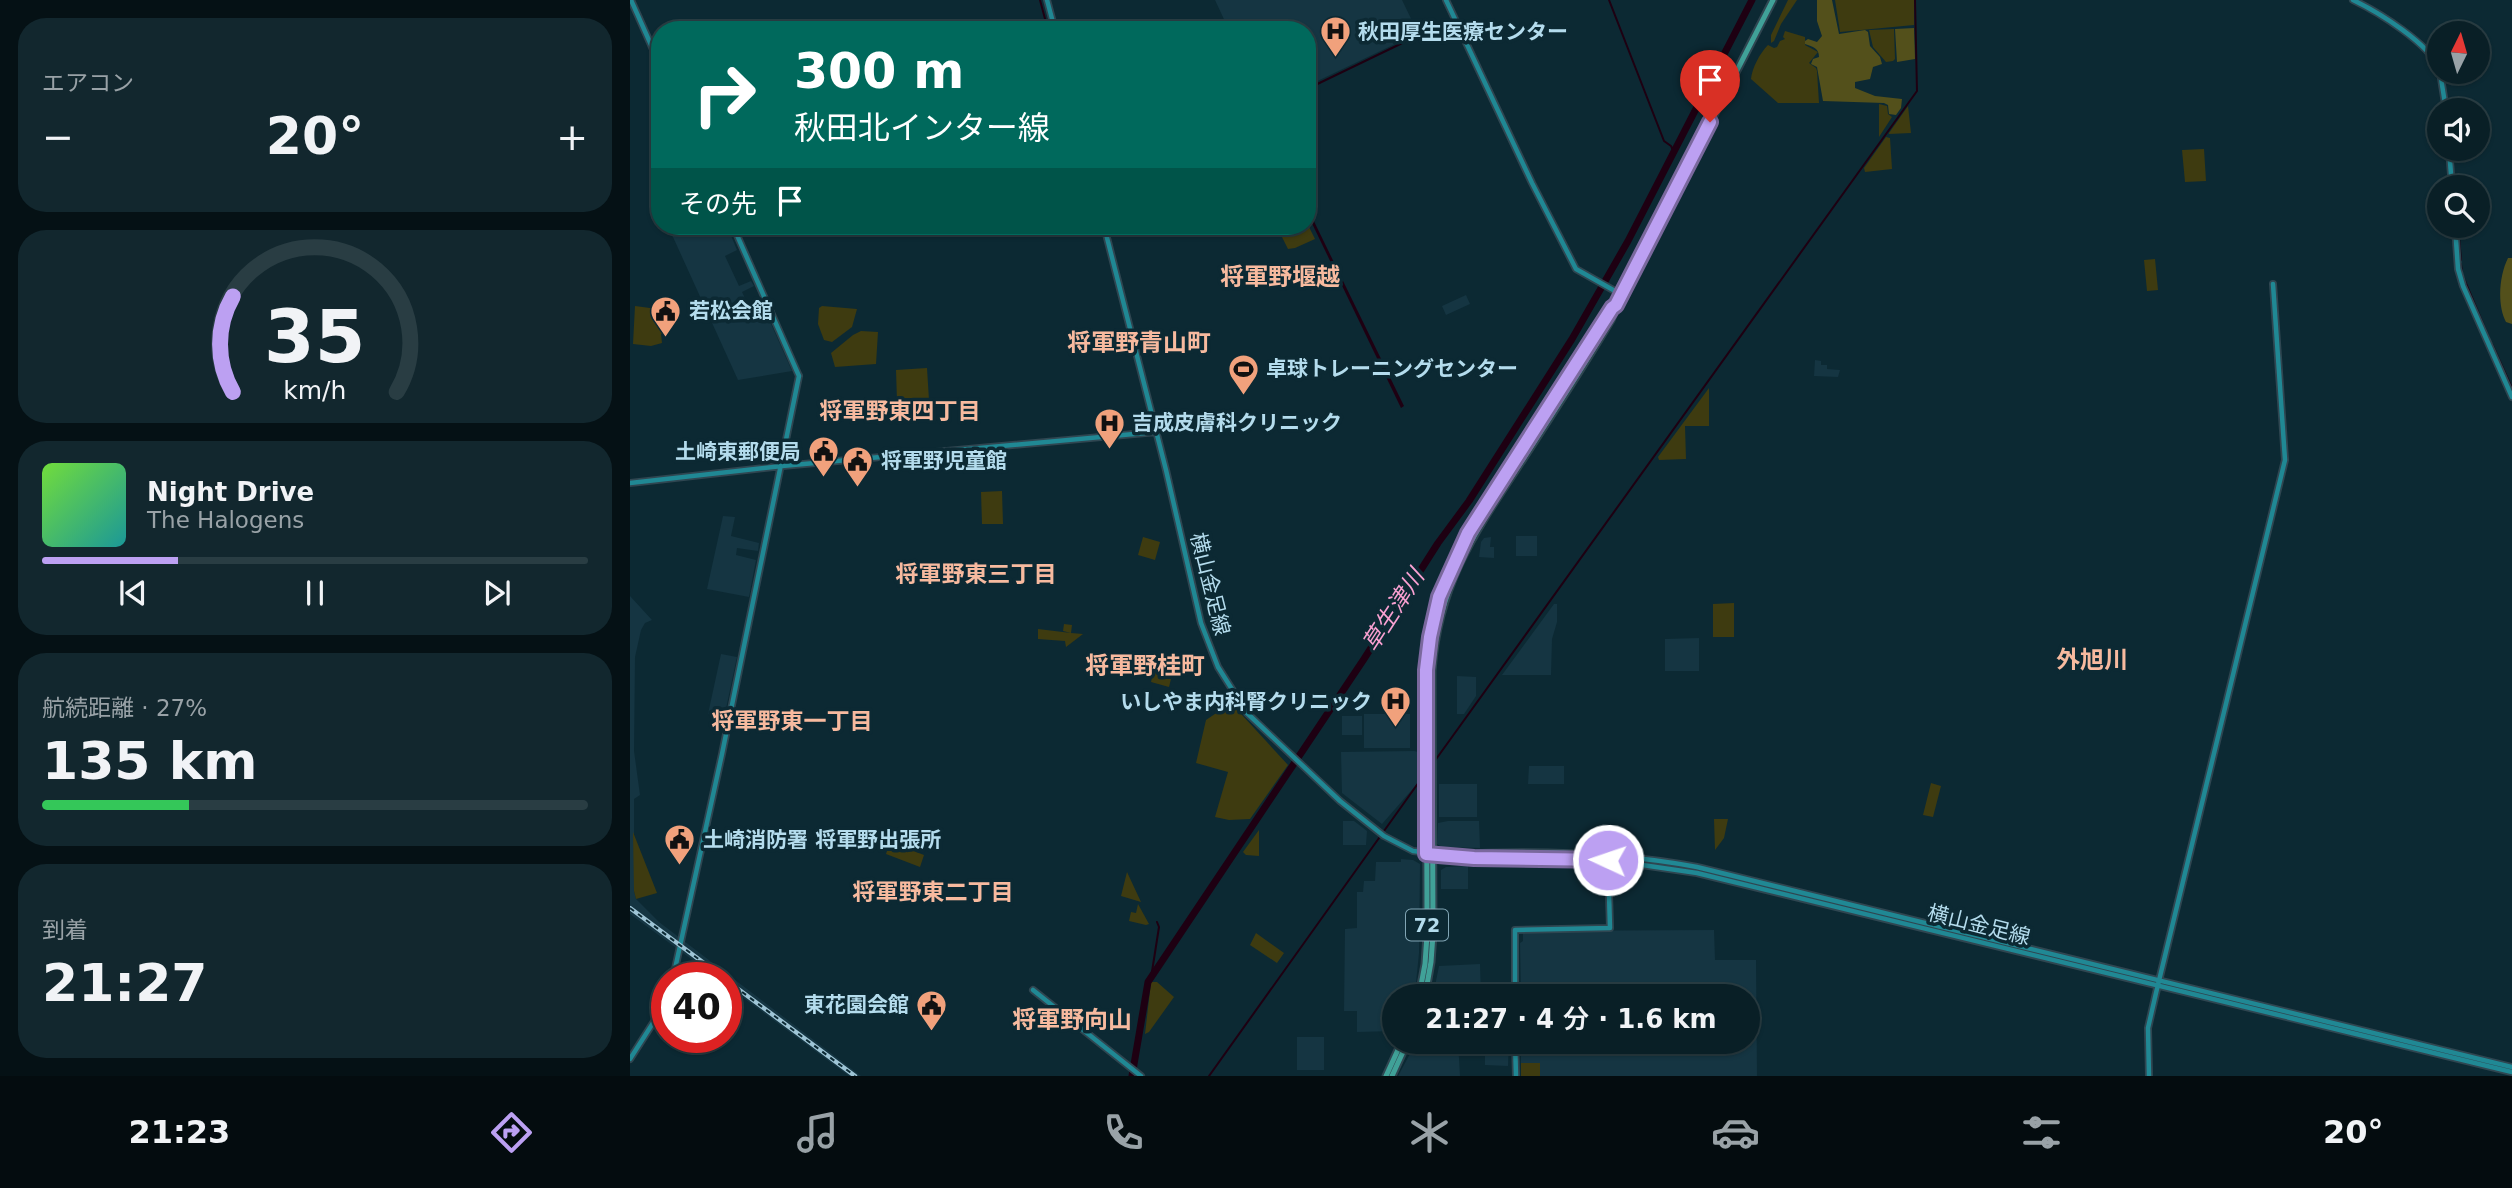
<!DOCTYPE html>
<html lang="ja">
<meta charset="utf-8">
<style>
:root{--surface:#091f26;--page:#12272e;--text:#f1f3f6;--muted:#99a2a7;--line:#293d43;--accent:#bca0f2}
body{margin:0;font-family:"DejaVu Sans","Noto Sans JP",sans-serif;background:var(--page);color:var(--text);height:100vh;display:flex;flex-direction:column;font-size:26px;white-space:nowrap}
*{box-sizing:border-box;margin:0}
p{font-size:23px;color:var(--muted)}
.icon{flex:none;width:38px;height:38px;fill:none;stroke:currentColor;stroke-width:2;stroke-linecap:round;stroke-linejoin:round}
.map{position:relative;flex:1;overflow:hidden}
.side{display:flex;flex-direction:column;gap:18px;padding:18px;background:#051115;width:630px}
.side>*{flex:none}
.hud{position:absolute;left:21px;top:21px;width:665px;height:214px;border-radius:28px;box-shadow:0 2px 5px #0004,0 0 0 2px var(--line);background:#00695c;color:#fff;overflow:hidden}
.needle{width:46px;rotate:5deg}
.controls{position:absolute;left:1797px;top:21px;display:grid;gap:14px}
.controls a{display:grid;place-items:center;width:63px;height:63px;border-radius:50%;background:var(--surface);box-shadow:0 2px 5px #0004,0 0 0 2px var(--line);font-size:35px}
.speed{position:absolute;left:21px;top:962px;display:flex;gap:14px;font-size:35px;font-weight:700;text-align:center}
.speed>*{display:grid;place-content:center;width:91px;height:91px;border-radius:50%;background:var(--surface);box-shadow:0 2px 5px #0004,0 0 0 2px var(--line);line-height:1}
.speed .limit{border:10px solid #d22;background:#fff;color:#111}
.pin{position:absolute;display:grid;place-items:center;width:60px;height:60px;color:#fff;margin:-72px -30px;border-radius:50% 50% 50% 0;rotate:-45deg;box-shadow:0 0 7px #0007}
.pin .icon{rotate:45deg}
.me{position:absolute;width:77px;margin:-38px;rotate:273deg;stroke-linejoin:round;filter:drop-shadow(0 0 5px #0008)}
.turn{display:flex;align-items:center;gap:24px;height:147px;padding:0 28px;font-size:32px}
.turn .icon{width:91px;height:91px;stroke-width:2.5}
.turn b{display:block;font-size:49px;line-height:60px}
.then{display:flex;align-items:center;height:66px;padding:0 28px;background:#0003;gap:14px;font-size:26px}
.big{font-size:52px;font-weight:600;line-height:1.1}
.side .card{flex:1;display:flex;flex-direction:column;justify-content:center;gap:10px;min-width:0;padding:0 24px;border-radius:28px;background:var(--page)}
.side .dial{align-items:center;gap:0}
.dial svg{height:182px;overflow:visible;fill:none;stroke:var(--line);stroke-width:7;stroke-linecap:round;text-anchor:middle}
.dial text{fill:var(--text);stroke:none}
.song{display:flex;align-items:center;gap:21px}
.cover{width:84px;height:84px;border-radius:10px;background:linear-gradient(135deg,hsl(100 70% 55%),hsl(180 70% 35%))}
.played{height:7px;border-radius:4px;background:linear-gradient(90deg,var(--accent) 25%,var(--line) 25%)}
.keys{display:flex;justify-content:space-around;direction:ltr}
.heat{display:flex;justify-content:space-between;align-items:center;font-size:38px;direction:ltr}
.charge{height:10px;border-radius:5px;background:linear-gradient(90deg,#34c759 27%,var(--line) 0)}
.trip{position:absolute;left:752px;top:984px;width:378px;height:70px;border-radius:35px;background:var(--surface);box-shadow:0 2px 5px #0004,0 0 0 2px var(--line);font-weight:600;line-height:70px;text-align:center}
.tab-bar{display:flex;height:112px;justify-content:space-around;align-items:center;background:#040c0f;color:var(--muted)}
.tab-bar .icon{width:49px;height:49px}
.tab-bar .active{color:var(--accent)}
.tab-bar b{font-size:32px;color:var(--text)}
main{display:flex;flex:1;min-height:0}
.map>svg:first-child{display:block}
</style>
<main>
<section class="side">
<div class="card"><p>エアコン</p>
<div class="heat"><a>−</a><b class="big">20°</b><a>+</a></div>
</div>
<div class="card dial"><svg viewBox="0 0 100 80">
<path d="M14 69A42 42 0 1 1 86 69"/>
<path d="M14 69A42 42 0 0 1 14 27" stroke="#bca0f2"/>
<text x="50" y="56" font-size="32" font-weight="700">35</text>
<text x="50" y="72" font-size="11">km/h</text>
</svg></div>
<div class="card">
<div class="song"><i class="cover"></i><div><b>Night Drive</b><p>The Halogens</p></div></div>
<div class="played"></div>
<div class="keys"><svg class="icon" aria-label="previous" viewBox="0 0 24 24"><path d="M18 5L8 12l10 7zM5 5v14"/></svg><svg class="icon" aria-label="pause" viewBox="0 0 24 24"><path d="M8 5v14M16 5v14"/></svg><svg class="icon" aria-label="next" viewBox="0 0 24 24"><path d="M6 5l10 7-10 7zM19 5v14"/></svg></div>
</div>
<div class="card"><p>航続距離 · 27%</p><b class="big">135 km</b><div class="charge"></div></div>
<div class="card"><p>到着</p><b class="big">21:27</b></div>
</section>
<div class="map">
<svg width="1882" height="1076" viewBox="0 0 1882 1076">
<rect width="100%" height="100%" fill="#0c2933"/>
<path fill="#153542" d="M 585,0 L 772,0 L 788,33 L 677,86 L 677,30 L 599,30 Z
M 38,226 L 97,226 L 107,250 L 95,256 L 109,286 L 121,281 L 124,286 L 112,292 L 122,313 L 134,308 L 162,371 L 108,380 Z
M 836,295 L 840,304 L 816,315 L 812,306 Z
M 1185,360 L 1191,361 L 1191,365 L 1197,365 L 1197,369 L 1210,370 L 1208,377 L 1184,376 Z
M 93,516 L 105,517 L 101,536 L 129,543 L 128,551 L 107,548 L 106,555 L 126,560 L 119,597 L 77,589 Z
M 886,536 L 907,536 L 907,556 L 886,556 Z
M 861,537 L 860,547 L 864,547 L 864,558 L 849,557 L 851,542 L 854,538 Z
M 0,596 L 22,620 L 15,623 L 11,630 L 5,657 L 4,751 L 10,795 L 4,799 L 4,891 L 6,899 L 29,922 L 231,1076 L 219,1076 L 96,985 L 96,978 L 87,978 L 0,914 Z
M 924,604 L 927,604 L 927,622 L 922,639 L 921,675 L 872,675 Z
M 1069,638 L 1069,671 L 1035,671 L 1035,639 Z
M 91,654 L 107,657 L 94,718 L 78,714 Z
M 827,676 L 846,677 L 846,696 L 834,714 L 827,714 Z
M 780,714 L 780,748 L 734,748 L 734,714 Z
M 712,716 L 732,716 L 732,735 L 712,735 Z
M 784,751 L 793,753 L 793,777 L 752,824 L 712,793 L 711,752 Z
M 899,766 L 934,766 L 934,784 L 898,784 Z
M 809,784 L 847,784 L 847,817 L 809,817 Z
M 713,821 L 724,821 L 737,831 L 736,845 L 713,845 Z
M 818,821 L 849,821 L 850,848 L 812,847 L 807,844 L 808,823 Z
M 771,859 L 783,860 L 790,864 L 789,953 L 786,983 L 783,996 L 765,996 L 765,1031 L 727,1032 L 727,1011 L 714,1011 L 715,929 L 727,928 L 727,892 L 733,892 L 734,881 L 745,881 L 746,862 L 771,862 Z
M 838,866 L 838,889 L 811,889 L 811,870 L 816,867 Z
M 1084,930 L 1085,960 L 1126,960 L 1127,1076 L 891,1076 L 891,1041 L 1118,1041 L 1118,996 L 891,996 L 890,943 L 893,941 L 893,931 Z
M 850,964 L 851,996 L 803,996 L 809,966 Z
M 667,1037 L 694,1037 L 694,1070 L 667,1070 Z
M 787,1041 L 828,1041 L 830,1076 L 768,1076 Z
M 855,1041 L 879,1041 L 878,1066 L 855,1065 Z"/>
<path fill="#3e3b10" d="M 1158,0 L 1167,0 L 1151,24 L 1144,41 L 1141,43 L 1141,35 Z
M 1205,0 L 1284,0 L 1284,25 L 1210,32 Z
M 1264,29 L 1265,59 L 1263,61 L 1256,62 L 1243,47 L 1239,30 Z
M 1155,31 L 1175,37 L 1175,45 L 1188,52 L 1179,63 L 1186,68 L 1187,71 L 1189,103 L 1148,103 L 1121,79 C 1122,68 1130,53 1138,45 L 1144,48 L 1147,47 L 1150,41 L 1155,39 L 1153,37 Z
M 1249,104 L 1257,106 L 1258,114 L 1262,117 L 1249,137 Z
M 1278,106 L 1281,133 L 1259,134 L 1259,133 Z
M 1256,137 L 1260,138 L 1262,169 L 1235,172 L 1234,168 Z
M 1574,149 L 1576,181 L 1555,182 L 1552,150 Z
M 677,223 L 685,239 L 665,248 L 658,249 L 651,235 L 670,226 L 677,226 Z
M 1525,259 L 1528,290 L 1517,291 L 1514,260 Z
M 5,306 L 35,310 L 39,333 L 31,334 L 32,343 L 21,346 L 3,344 Z
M 192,306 L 227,309 L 222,327 L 202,342 L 194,340 L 188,324 L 189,308 Z
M 231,331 L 248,332 L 246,364 L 205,367 L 201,353 L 223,335 Z
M 297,368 L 299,400 L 267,401 L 266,370 Z
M 1079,388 L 1079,426 L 1055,426 L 1056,459 L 1029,460 L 1028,457 Z
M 372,491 L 373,524 L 352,524 L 351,492 Z
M 513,537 L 530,542 L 525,560 L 508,555 Z
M 1104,603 L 1104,637 L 1083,637 L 1083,604 Z
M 434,624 L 442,625 L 441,633 L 453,634 L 436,647 L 435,641 L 408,639 L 408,629 L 441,633 L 433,631 Z
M 525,665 L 543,671 L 539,687 L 521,682 Z
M 601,703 L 658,765 L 620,819 L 599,820 L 585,817 L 598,772 L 566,763 L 576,720 Z
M 1301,783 L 1311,786 L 1303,817 L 1293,815 Z
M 1084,819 L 1098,819 L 1094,838 L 1085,850 Z
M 629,830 L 629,856 L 616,855 L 613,852 Z
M 3,832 L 27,893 L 6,899 L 4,891 Z
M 260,842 L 294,855 L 290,867 L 256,854 Z
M 497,872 L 511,902 L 491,896 Z
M 508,904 L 519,924 L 516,925 L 499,921 L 501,912 L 506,913 Z
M 626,933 L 654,953 L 647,963 L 620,945 Z
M 521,982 L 527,982 L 544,997 L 519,1032 L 515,1034 Z
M 891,1063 L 910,1063 L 910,1076 L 891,1076 Z"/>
<path fill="#53501b" d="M 1187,0 L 1202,0 L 1209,34 L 1235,30 L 1238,32 L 1240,46 L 1250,57 L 1252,64 L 1243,67 L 1240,79 L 1225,82 L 1225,88 L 1245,96 L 1272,99 L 1271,108 L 1266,115 L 1259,114 L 1258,105 L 1254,103 L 1193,101 L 1187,67 L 1181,64 L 1183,59 L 1189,57 C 1189,48 1183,47 1175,44 L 1175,41 L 1178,39 L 1187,42 L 1192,36 L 1187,21 Z
M 1284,28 L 1285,59 L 1267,62 L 1265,29 Z
M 1878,258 L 1882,258 L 1882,324 L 1876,322 C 1867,305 1869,276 1878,258 Z"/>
<path fill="#1e0012" d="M 677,207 L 774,406 L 771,408 L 677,213 Z"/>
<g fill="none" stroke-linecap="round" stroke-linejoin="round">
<path stroke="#1e0012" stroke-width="2" d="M 410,0 L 418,30
M 979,0 L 1034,141 L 1041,146 L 1044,152
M 677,89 L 818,21
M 1821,149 L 1825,187
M 1828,226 L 1831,260
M 1831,264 L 1832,274 L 1859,338
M 1862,344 L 1882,388
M 804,762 L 1287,91 L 1285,0
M 521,978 L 529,927 L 527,922
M 579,1076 L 794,775"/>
<path stroke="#1e0012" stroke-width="7" d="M 502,1076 L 518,982 L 734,659 L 808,543 L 839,501 L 942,339 L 998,241 L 1122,0"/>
<defs>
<path id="secondary" d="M 1,0 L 30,65
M 417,0 L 425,30
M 816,0 L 902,183 L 946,269 L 992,295
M 1723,0 C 1750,13 1798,43 1810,69
M 1810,72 L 1816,110
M 1819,149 L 1822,187
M 103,226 L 169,376
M 474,226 L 536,470 L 571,623 L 588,667 L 617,713 L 710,801 L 754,836 L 783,851 L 844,858 L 978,860 L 1067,873 L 1882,1072
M 1825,226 L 1828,269 L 1833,286 L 1882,397
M 0,483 L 152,466 L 526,432
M 824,854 C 906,850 986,852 1067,867 L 1882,1067
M 43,978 L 92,754 L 169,376
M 403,990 L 511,1076
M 885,996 L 885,930 L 980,928 L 978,859
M 885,1041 L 886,1076
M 0,1059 L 30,1012 L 37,997
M 1519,1076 L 1518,1028 L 1526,993 L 1655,460 L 1643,284"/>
<path id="primary" d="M 789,996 L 795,964 L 797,935 C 797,885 797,835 796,784 C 795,692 790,617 838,533 L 982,308 L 987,305
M 795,996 L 801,962 L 803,934 L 802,671 C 808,583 846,530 893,459 C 923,413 953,367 981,320 L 987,305 L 1143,0
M 756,1076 L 772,1041
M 762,1076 L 778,1041"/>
</defs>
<use href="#secondary" stroke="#2f4651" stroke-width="8"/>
<use href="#primary" stroke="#2f4651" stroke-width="9"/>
<use href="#secondary" stroke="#208894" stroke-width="4.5"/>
<use href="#primary" stroke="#40a198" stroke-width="5"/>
<defs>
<path id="rail" d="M 0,908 L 94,978
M 96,980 L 225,1076"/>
</defs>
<use href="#rail" stroke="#9ec4d5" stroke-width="4.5"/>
<use href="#rail" stroke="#0c2933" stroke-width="2" stroke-dasharray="5" stroke-linecap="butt"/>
</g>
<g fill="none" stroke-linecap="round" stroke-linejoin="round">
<defs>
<path id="route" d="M 978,860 L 844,858 L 796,854 L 796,670 L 800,637 L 809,597 L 838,533 L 982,308 L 986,305 L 1080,122"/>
</defs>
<use href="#route" stroke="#7a689d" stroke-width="18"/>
<use href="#route" stroke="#bca0f2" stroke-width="12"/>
</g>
<defs>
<symbol id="hospital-pin" viewBox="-11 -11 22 30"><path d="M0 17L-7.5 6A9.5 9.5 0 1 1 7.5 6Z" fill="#f1a17c" stroke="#0c2933"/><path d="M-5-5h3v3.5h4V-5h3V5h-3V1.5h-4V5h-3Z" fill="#111"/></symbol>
<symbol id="civic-pin" viewBox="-11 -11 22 30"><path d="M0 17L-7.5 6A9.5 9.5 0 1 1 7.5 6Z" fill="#f1a17c" stroke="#0c2933"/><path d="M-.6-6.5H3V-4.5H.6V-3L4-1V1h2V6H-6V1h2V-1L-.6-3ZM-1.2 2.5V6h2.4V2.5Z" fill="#111"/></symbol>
<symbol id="stadium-pin" viewBox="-11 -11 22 30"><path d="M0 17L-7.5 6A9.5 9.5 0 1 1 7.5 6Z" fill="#f1a17c" stroke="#0c2933"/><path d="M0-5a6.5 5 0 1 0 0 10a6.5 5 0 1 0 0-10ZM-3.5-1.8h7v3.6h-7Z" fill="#111"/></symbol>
</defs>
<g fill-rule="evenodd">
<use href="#hospital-pin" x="688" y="14" width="35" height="47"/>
<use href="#civic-pin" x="18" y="294" width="35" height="47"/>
<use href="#stadium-pin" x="596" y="352" width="35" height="47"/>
<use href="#hospital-pin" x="462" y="406" width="35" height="47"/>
<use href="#civic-pin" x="176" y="434" width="35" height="47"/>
<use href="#civic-pin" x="210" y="444" width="35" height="47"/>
<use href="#hospital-pin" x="748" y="684" width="35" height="47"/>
<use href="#civic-pin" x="32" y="822" width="35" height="47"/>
<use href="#civic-pin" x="284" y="988" width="35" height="47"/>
</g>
<g text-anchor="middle" stroke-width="7" stroke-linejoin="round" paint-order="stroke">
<rect fill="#0c2933" stroke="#82a6b5" stroke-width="2" x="776" y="909.5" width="42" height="31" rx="5"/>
<g font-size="19" font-weight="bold" fill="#b4dced">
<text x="797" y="932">72</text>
</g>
<g font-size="21" font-weight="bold" fill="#b4dced" stroke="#0c2933" text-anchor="start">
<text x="728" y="39">秋田厚生医療センター</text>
<text x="59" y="318">若松会館</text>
<text x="636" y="376">卓球トレーニングセンター</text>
<text x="502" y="430">吉成皮膚科クリニック</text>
<text x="171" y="459" text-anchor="end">土崎東郵便局</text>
<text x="251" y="468">将軍野児童館</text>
<text x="742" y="709" text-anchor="end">いしやま内科腎クリニック</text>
<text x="73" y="847">土崎消防署 将軍野出張所</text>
<text x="279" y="1012" text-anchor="end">東花園会館</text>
</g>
<g font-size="21" fill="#b4dced" stroke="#0c2933">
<text transform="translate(580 584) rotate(76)" y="7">横山金足線</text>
<text transform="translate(1349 925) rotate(14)" y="7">横山金足線</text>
</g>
<g font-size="23" font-weight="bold" fill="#f7ba9f" stroke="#0c2933">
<text x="270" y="419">将軍野東四丁目</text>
<text x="346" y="582">将軍野東三丁目</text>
<text x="162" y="729">将軍野東一丁目</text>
<text x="303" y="900">将軍野東二丁目</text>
</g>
<g font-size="23" font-style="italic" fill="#faa1d2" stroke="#0c2933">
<text transform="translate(763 610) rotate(-57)" y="8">草生津川</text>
</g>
<g font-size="24" font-weight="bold" fill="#f7ba9f" stroke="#0c2933">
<text x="650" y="285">将軍野堰越</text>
<text x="509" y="351">将軍野青山町</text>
<text x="1462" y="668">外旭川</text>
<text x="515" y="674">将軍野桂町</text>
<text x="442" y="1028">将軍野向山</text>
</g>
</g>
</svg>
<div class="controls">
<a><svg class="needle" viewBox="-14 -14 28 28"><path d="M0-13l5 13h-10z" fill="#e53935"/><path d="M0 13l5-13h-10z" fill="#99a2a7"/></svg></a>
<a><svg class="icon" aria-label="sound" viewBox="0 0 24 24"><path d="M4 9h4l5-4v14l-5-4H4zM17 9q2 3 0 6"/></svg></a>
<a><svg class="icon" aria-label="search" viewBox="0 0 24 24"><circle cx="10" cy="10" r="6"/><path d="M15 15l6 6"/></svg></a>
</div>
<div class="speed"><div class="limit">40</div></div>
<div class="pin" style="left:1080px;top:122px;background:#d93025"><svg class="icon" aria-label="arrive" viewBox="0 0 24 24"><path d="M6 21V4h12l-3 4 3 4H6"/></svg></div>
<svg class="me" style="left:978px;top:860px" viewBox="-20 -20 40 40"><circle r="17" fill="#bca0f2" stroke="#fff" stroke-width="3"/><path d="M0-11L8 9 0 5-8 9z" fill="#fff"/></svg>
<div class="trip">21:27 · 4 分 · 1.6 km</div>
<div class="hud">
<div class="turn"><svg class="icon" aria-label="right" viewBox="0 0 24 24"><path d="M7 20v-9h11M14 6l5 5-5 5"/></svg><div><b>300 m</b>秋田北インター線</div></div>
<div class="then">その先<svg class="icon" aria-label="arrive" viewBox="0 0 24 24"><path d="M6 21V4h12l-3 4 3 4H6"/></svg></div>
</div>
</div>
</main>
<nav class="tab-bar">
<b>21:23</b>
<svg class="icon active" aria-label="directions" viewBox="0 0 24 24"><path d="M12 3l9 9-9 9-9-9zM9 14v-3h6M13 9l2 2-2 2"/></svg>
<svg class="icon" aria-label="music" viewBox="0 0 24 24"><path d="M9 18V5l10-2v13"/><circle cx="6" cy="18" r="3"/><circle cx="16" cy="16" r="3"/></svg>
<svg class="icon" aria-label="phone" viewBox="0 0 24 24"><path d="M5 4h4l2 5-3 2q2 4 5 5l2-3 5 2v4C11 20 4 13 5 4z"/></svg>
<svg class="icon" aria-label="climate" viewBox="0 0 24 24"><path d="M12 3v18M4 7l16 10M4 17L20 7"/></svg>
<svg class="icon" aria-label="car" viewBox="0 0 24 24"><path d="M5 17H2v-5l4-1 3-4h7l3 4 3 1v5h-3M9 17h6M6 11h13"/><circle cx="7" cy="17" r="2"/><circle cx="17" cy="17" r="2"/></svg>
<svg class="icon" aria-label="filters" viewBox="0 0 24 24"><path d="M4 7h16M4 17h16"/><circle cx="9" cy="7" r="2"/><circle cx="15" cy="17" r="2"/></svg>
<b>20°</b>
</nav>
